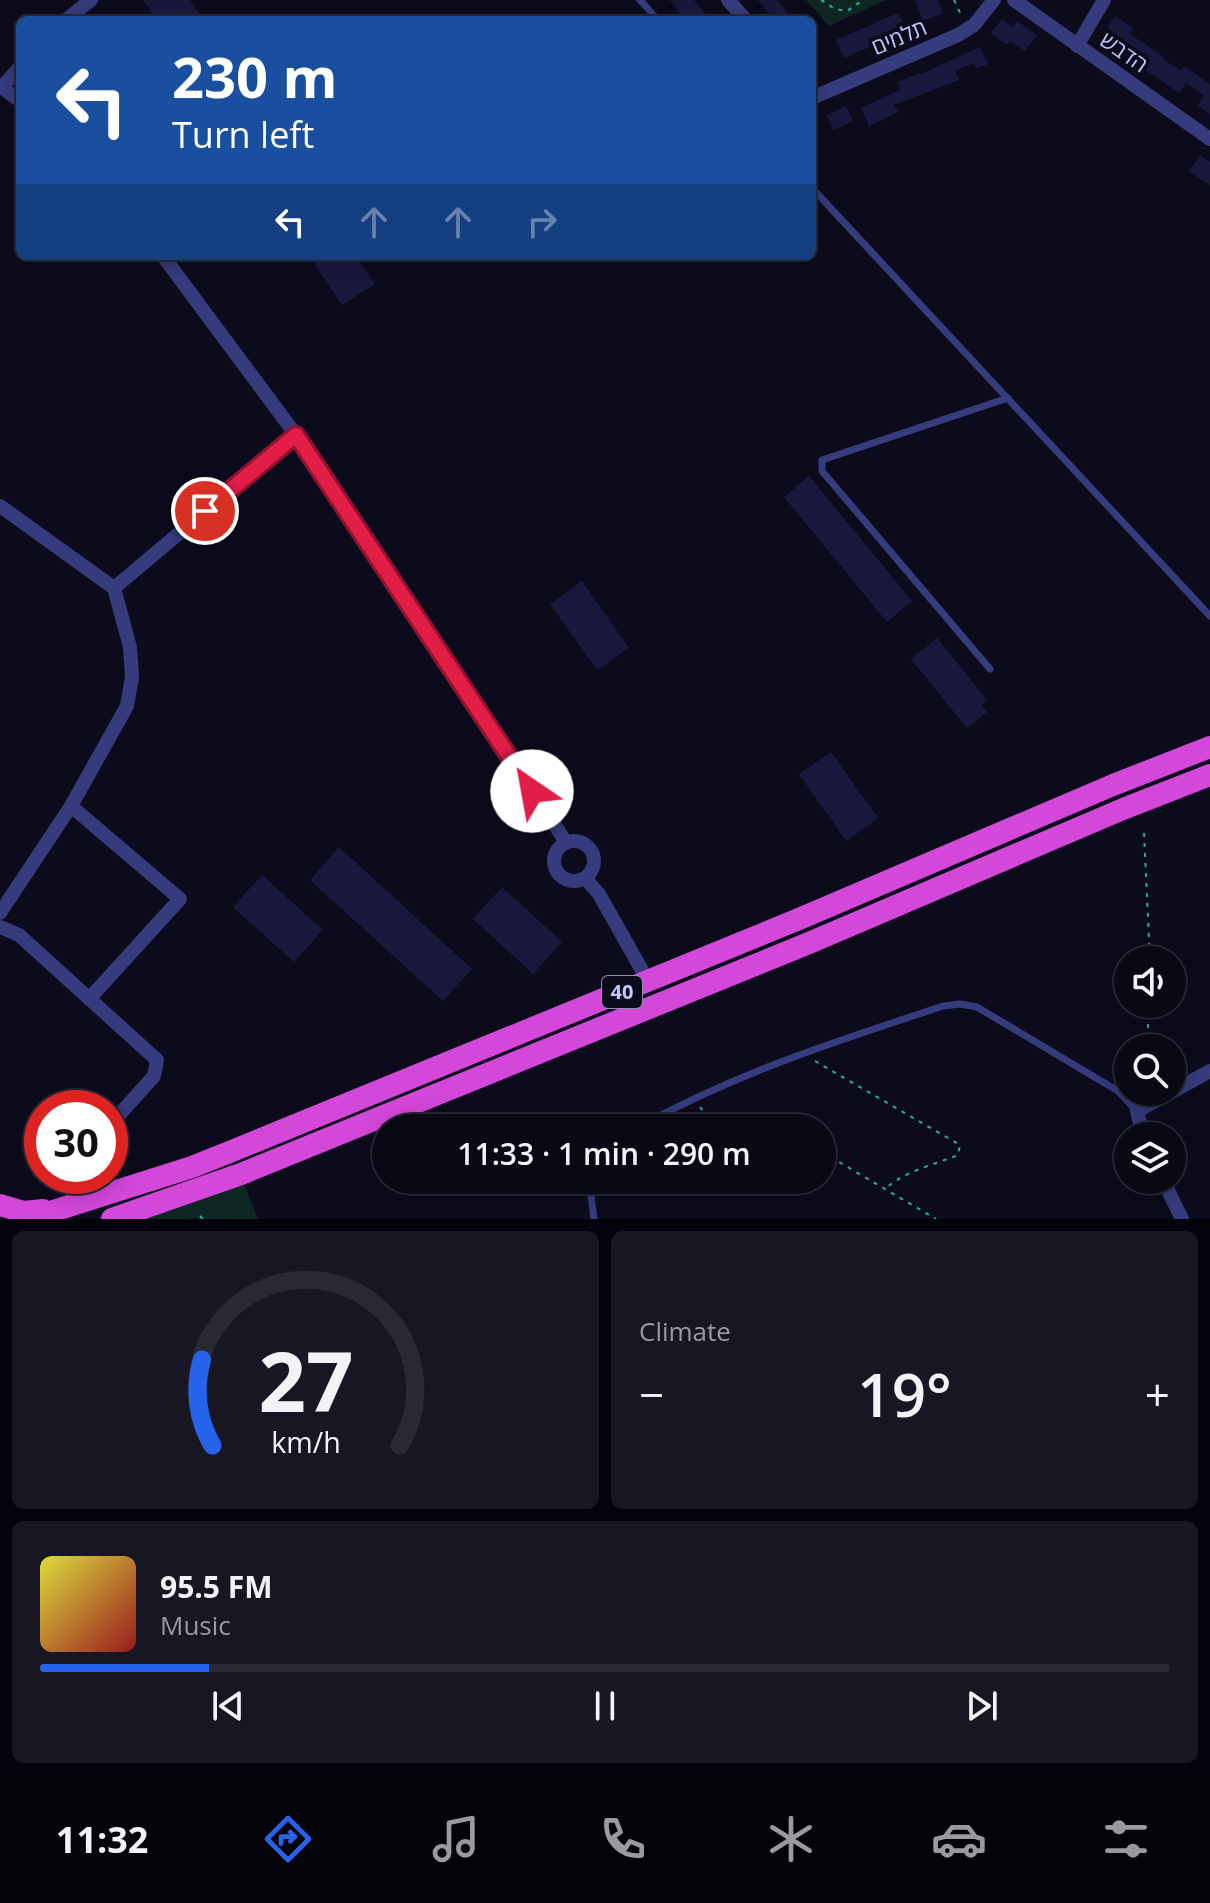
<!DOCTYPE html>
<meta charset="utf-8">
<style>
:root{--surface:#090815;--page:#171622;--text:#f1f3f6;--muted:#999aa0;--line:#292934;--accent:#2563eb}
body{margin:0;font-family:"Open Sans","Noto Sans Hebrew",sans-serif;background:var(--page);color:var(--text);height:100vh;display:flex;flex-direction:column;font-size:30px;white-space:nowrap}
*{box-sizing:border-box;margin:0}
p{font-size:26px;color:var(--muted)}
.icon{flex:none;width:44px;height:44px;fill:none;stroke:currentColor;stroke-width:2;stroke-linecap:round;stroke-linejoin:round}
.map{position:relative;height:1219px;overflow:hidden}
.details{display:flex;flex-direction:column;gap:12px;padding:12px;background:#05040c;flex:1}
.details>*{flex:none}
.banner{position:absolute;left:16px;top:16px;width:800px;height:244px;border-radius:12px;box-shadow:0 4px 20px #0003,0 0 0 2px var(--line);background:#1a4fa0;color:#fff;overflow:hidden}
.tools{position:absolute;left:1114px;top:946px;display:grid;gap:16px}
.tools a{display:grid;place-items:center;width:72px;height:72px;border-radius:50%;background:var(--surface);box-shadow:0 4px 20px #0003,0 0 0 2px var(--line);font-size:40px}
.speed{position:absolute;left:24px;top:1090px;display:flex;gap:16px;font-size:40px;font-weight:700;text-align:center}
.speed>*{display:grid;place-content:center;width:104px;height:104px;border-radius:50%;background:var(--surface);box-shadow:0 4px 20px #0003,0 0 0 2px var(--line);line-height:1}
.speed .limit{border:12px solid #d22;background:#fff;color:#111}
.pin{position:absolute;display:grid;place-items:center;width:68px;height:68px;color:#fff;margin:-34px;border:4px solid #fff;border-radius:50%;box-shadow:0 2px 8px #0007}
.me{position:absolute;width:88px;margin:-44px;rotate:327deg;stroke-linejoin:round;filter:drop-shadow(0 0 6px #0008)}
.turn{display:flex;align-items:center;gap:28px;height:168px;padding:0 24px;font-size:36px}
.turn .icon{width:104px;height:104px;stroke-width:2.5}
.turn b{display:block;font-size:56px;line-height:68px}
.lanes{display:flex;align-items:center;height:76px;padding:0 24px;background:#0003;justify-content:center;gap:40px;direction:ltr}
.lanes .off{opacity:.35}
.big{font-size:60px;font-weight:600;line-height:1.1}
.details .card{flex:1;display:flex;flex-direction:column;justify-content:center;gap:12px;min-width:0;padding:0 28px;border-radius:12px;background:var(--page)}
.details .dial{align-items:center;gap:0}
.dial svg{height:208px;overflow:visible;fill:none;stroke:var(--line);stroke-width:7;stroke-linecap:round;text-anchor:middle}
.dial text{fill:var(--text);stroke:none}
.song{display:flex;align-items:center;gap:24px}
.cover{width:96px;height:96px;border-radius:12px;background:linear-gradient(135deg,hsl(60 70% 55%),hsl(0 70% 35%))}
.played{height:8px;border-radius:4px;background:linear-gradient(90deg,var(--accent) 15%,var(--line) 15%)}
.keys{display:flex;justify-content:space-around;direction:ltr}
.heat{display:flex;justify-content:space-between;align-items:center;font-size:44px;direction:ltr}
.details .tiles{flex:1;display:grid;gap:12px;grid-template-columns:1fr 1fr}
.card:last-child{grid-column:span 2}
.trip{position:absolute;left:372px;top:1114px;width:464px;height:80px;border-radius:40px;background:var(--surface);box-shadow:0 4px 20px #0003,0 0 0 2px var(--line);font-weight:600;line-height:80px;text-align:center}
.tabs{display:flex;height:128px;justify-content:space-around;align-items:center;background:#040308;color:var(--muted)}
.tabs .icon{width:56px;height:56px}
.tabs .selected{color:var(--accent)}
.tabs b{font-size:36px;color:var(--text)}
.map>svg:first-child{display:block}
</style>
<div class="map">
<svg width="1210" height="1219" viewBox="0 0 1210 1219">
<rect width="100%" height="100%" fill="#0c0b1c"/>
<path fill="#0e2622" d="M 806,0 L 886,0 L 829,26 Z
M 243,1182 L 258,1219 L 134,1219 Z"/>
<path fill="#1a173d" d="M 143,0 L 190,0 L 204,20 L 157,20 Z
M 670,0 L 694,0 L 710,20 L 685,20 Z
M 758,0 L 777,0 L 794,20 L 774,20 Z
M 915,0 L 938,0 L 943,13 L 923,21 Z
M 898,13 L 907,31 L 844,58 L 836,40 Z
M 1115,16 L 1133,28 L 1130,34 L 1164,57 L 1163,59 L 1181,71 L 1184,66 L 1210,84 L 1210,114 L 1198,106 L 1204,95 L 1186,83 L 1179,93 L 1101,39 Z
M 1002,19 L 1013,27 L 1017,21 L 1037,35 L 1025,51 L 1010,41 L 1007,45 L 991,33 Z
M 980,47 L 988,64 L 976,69 L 974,63 L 955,71 L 959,80 L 894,105 L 898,112 L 869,126 L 861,108 L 900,90 L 897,82 L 920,73 L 921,74 Z
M 846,106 L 853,121 L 833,130 L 826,115 Z
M 1200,155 L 1210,162 L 1210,185 L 1189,172 Z
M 309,256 L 356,256 L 375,284 L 342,305 Z
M 809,476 L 912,601 L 887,622 L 784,497 Z
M 582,581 L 629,648 L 597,670 L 550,604 Z
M 937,638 L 987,700 L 981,705 L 987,712 L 967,728 L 911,659 Z
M 831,752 L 878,818 L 846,841 L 799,774 Z
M 339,847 L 472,969 L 443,1001 L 310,880 Z
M 262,875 L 323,930 L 294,962 L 233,907 Z
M 502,887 L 562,942 L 533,974 L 473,919 Z"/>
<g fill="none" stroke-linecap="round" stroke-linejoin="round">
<path stroke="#2bae96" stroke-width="2" stroke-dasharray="4 6" stroke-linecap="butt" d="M 821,0 L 835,9 L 847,11 L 863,0
M 954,0 L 962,17
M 1144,833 L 1150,960
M 1147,1048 L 1149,1004
M 815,1061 L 960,1145 L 958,1155 C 933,1165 905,1171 885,1189
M 700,1107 L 716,1128
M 822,1152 L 936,1219
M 200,1216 L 203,1219"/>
<path stroke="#353b7c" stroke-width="7" d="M 640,0 L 658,20
M 812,188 L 1210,616
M 990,669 L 822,471 L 822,460 L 1008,398
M 637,1128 C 738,1072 835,1042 943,1006 L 960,1004 L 977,1007 L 1118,1091 L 1137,1111
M 589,1180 L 594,1219"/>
<path stroke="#353b7c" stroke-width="14" d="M 728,0 L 746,20
M 1014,0 L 1210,139
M 66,20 L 91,0
M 1077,46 L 1104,0
M 0,86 L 20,101
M 2,87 L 20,67
M 812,94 L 814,97 L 958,35 L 974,25 L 994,0
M 163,256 L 296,435 L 566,842
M 0,506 L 114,588 L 130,647 L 132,677 L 127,706 L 71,806 L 0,913
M 114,588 L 296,435
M 71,806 L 180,899 L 89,999
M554 861a20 20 0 1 1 40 0a20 20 0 1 1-40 0Z
M 585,878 L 599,894 L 648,981
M 0,927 L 19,935 L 157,1060 L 154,1076 L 110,1125
M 1143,1136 L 1137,1111 L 1210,1071
M 1163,1180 L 1182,1219"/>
<path stroke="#d347d9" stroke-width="22" d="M 0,1205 L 24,1212 L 43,1210
M 28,1219 L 192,1167 L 232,1151 L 799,919 L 1113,785 L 1210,747
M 112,1219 L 241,1174 L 809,943 L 1123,809 L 1210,775"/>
</g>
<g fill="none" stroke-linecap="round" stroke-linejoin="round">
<defs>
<path id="route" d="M 205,511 L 296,435 L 532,791"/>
</defs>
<use href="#route" stroke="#92132f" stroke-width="20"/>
<use href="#route" stroke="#e11d48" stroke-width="14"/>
</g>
<g text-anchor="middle" stroke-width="8" stroke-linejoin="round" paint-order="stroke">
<rect fill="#0c0b1c" stroke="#8e8ebb" stroke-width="2" x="602" y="976" width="40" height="32" rx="6"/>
<g font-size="20" font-weight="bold" fill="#c6c6ff">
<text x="622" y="999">40</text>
</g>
<g font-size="22" fill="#c6c6ff" stroke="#0c0b1c">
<text transform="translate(899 37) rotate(-23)" y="8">תלמים</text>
<text transform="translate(1124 52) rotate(35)" y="8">הדבש</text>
</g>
</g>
</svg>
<div class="tools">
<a><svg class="icon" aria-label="sound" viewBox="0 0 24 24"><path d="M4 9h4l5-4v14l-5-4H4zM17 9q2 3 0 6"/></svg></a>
<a><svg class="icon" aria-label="search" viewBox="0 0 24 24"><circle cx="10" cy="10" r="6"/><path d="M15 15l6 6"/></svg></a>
<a><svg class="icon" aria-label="layers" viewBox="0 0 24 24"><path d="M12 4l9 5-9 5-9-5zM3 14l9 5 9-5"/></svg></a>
</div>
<div class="speed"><div class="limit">30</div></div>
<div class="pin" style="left:205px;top:511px;background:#d93025"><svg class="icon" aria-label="arrive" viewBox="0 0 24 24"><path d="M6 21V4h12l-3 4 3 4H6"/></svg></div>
<svg class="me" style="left:532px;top:791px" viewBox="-20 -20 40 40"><circle r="19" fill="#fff"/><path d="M0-13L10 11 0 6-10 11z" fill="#e11d48"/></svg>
<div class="trip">11:33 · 1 min · 290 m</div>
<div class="banner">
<div class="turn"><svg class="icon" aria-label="left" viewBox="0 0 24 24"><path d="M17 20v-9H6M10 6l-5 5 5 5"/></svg><div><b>230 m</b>Turn left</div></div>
<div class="lanes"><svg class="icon" aria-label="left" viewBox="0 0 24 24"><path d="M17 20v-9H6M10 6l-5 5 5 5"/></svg><svg class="icon off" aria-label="ahead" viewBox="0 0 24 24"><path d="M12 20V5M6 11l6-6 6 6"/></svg><svg class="icon off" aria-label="ahead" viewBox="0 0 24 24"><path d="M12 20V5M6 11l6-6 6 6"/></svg><svg class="icon off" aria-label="right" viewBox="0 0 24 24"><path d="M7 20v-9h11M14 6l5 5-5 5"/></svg></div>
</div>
</div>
<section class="details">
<div class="tiles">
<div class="card dial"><svg viewBox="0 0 100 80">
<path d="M14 69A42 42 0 1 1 86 69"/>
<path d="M14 69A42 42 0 0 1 10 36" stroke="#2563eb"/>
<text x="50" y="56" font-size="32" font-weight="700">27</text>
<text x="50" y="72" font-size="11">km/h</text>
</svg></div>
<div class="card"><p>Climate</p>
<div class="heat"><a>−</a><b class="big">19°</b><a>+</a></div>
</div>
<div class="card">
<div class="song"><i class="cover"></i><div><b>95.5 FM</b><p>Music</p></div></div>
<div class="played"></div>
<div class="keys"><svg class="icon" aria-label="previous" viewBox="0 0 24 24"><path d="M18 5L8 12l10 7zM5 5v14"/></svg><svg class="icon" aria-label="pause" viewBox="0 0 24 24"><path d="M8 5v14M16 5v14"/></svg><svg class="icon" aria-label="next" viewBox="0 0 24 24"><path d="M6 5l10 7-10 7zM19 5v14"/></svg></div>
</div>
</div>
</section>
<nav class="tabs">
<b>11:32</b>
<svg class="icon selected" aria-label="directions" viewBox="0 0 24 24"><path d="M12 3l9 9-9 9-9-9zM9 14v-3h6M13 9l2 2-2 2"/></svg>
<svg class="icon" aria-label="music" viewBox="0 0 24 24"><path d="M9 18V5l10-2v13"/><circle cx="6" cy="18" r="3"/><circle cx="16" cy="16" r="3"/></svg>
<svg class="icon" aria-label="phone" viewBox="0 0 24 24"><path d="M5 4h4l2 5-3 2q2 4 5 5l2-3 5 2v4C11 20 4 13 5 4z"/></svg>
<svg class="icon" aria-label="climate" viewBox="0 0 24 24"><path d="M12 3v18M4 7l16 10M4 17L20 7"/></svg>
<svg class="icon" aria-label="car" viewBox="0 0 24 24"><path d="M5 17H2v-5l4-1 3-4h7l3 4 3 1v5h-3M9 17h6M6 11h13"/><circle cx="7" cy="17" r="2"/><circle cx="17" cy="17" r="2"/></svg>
<svg class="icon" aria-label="filters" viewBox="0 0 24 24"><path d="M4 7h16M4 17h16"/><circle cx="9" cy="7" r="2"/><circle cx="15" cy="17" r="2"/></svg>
</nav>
